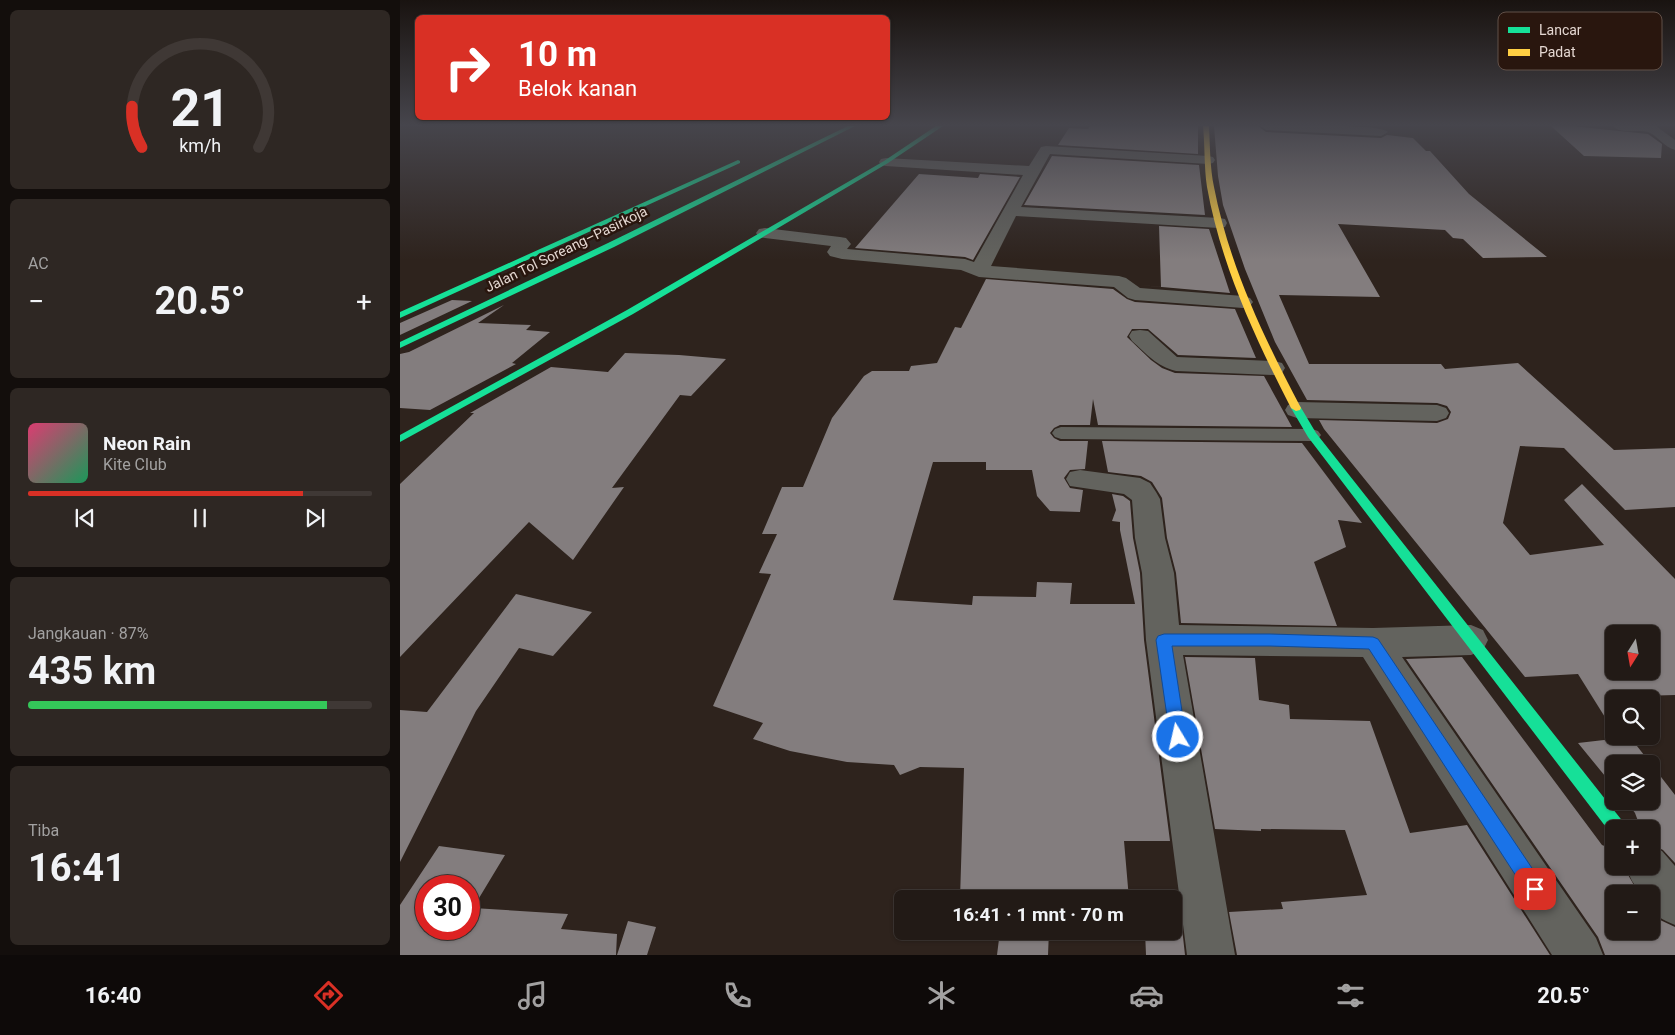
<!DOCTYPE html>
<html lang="id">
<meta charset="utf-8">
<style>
:root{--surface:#221a16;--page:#2e2723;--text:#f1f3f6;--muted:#a2a1a1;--line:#3f3835;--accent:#d93025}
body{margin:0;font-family:Roboto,sans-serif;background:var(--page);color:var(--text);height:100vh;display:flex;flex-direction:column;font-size:19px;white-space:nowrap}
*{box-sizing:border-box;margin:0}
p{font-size:16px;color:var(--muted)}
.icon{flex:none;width:28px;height:28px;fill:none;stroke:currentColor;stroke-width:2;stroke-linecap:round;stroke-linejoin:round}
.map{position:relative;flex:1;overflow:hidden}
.drawer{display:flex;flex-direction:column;gap:10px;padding:10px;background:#130e0c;width:400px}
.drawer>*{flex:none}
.hud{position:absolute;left:15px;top:15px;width:475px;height:105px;border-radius:8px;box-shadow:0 1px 4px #0004,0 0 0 1px var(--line);background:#d93025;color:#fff;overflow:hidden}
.needle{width:32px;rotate:191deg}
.buttons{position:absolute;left:1205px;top:625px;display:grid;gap:10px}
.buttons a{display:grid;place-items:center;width:55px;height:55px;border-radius:8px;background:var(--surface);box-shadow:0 1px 4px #0004,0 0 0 1px var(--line);font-size:25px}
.speed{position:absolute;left:15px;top:875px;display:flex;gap:10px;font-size:25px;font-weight:700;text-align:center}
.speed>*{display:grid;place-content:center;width:65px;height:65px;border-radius:50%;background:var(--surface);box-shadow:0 1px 4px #0004,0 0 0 1px var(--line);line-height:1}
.speed .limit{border:8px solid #d22;background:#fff;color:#111}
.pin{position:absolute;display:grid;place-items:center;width:42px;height:42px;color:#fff;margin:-21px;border-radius:10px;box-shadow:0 2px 8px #0006}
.me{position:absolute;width:55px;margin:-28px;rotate:351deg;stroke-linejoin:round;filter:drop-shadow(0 0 4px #0008)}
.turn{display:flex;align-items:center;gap:18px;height:105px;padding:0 20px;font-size:22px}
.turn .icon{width:65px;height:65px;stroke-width:2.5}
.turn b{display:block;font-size:35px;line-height:42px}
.big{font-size:38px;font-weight:700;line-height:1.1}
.drawer .card{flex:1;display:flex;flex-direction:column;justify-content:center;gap:8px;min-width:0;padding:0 18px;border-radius:8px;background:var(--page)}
.drawer .dial{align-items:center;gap:0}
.dial svg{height:130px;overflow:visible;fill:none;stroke:var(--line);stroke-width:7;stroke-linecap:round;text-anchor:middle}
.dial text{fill:var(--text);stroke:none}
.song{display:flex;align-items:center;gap:15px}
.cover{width:60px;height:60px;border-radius:8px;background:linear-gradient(135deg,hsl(340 70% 55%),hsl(150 70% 35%))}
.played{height:5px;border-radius:2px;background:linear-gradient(90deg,var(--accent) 80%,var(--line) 80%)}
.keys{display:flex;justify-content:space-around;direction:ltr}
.heat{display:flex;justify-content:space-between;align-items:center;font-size:28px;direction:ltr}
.charge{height:8px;border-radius:4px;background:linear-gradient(90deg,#34c759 87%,var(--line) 0)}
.trip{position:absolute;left:494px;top:890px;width:288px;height:50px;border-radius:8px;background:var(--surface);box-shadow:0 1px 4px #0004,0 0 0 1px var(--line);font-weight:700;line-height:50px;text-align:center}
.menu{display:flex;height:80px;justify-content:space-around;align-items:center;background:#0e0a09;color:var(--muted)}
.menu .icon{width:35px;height:35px}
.menu .on{color:var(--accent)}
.menu b{font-size:22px;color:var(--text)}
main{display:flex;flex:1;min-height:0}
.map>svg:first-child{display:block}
</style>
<main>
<section class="drawer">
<div class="card dial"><svg viewBox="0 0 100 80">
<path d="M14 69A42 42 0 1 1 86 69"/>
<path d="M14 69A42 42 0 0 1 8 44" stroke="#d93025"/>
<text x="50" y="56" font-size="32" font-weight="700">21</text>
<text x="50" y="72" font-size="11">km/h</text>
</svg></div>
<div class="card"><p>AC</p>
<div class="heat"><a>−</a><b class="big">20.5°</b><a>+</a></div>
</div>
<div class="card">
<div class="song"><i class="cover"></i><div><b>Neon Rain</b><p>Kite Club</p></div></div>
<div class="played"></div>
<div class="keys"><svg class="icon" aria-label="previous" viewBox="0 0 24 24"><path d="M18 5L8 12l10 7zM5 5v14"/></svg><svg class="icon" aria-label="pause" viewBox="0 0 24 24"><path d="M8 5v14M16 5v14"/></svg><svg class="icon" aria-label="next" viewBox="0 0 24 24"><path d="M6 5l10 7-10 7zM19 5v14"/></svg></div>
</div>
<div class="card"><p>Jangkauan · 87%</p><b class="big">435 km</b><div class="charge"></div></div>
<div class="card"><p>Tiba</p><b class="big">16:41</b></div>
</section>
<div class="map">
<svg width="1275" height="955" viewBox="0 0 1275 955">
<rect width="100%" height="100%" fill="#2e231d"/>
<path fill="#837d7e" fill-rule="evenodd" d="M 690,126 L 798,126 L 798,154 L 658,145 L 669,128 L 688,129 Z
M 814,126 L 858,126 L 866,132 L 981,138 L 987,135 L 1013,138 L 1026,151 L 1030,151 L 1069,194 L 1147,257 L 1083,258 L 1063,239 L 1053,238 L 1045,230 L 938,224 L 980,297 L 879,295 L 909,364 L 1041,364 L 1045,369 L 1118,363 L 1214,450 L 1275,448 L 1275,507 L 1225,510 L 1164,448 L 1120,446 L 1103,523 L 1130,555 L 1204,545 L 1164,500 L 1182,484 L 1275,579 L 1275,695 L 1240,696 L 1241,699 L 1214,699 L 1213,730 L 1178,674 L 1125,677 L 924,429 L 919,420 L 1037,423 L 1048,419 L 1051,412 L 1047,406 L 1037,403 L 907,400 L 875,342 L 845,269 L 823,205 L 818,176 ZM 1214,634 L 1251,634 L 1251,671 L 1214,671 Z
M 1151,126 L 1171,126 L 1248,134 L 1262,144 L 1261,158 L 1184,156 Z
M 652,156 L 799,165 L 805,215 L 624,205 Z
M 519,174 L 578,178 L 580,174 L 620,177 L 573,260 L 565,257 L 455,248 Z
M 759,226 L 809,229 L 830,293 L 739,285 L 761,287 Z
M 586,279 L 713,289 L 727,299 L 735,302 L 835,309 L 856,358 L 778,355 L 748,329 L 732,329 L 727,337 L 751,360 L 762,368 L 775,373 L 864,376 L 892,427 L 698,425 L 693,399 L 690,425 L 660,425 L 654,428 L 650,433 L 654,438 L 660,441 L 688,441 L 685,469 L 670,470 L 664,478 L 670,488 L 683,490 L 680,512 L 650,511 L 637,496 L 632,470 L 586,470 L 586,462 L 533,462 L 493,600 L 572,605 L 573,596 L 636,597 L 637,582 L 672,583 L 670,604 L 735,604 L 720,530 L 720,522 L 712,521 L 716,510 L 712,494 L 723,496 L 730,501 L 733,538 L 740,573 L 744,640 L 770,841 L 724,841 L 729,899 L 560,899 L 564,768 L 520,767 L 500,775 L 494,765 L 447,762 L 390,751 L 353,739 L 363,723 L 313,706 L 371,574 L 359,573 L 377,534 L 362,534 L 382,487 L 403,487 L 432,418 L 464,376 L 472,371 L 509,371 L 511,366 L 537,363 L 555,327 L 561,328 Z
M 52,300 L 72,301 L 0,335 L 0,323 Z
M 104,305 L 78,323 L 131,325 L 126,330 L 150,332 L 112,363 L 116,364 L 30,410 L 0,408 L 0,354 L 9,352 Z
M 225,353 L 279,355 L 326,359 L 291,396 L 280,395 L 212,488 L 224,487 L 173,560 L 129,522 L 0,657 L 0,484 L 74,413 L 70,413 L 151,367 L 208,372 Z
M 702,441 L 902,443 L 962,523 L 938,520 L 946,547 L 914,562 L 937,626 L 781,623 L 776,573 L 767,538 L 762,498 L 752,482 L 741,476 L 708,472 Z
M 116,594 L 192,612 L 153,656 L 119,648 L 76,711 L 0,862 L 0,710 L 27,712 Z
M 785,657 L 855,658 L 859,700 L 889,705 L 890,719 L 970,721 L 1010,833 L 1067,825 L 1150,955 L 837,955 L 829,912 L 883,909 L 881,902 L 967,895 L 945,830 L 861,829 L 861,831 L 815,829 Z
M 1062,657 L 1202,845 L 1214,850 L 1214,866 L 1223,866 L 1239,894 L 1214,894 L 1214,931 L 1251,931 L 1251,909 L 1258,919 L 1275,927 L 1275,955 L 1205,955 L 1198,937 L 1006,659 Z
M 1230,737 L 1251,764 L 1214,764 L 1214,787 L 1178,743 Z
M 1251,764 L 1275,795 L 1275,863 L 1263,850 L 1251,844 L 1251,829 L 1241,829 L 1235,813 L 1226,801 L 1251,801 Z
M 39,846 L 105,855 L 73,908 L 168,914 L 161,929 L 217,934 L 216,955 L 0,955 L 0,905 ZM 26,886 L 69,886 L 69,929 L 26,929 Z
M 228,921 L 256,927 L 247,955 L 217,955 Z
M 772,928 L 782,928 L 785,955 L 746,955 L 745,931 L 772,931 Z
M 600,931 L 649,931 L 648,955 L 597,955 Z"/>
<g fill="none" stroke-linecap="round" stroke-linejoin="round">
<path fill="#63635e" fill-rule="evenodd" d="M 661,427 L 912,429 L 918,431 L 921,435 L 918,439 L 912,441 L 661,439 L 655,437 L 652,433 L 655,429 Z"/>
<path fill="#63635e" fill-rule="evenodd" d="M 860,126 C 878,126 980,123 988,132 L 981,136 L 866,130 Z
M 1213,126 L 1256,126 L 1275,140 L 1275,150 C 1264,147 1258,136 1248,132 C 1237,129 1221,135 1213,126 Z
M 646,146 L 808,156 L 813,157 L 815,160 L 813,163 L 808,164 L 650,154 L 621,207 L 819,218 L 825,219 L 827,223 L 825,227 L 819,228 L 616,216 L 591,266 L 719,276 L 726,278 L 740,288 L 843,296 L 850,298 L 853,302 L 850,306 L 843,308 L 735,300 L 728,298 L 714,287 L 579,277 L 561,270 L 442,259 L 430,256 L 427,252 L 431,246 L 365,238 L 359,237 L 356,233 L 359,229 L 365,228 L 440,237 L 446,238 L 451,244 L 447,249 L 565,259 L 574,262 L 623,175 L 486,166 L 481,165 L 479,162 L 481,159 L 486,158 L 629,166 L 641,147 Z
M 740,330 L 748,331 L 777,357 L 874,361 L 882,363 L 885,368 L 882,373 L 874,375 L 776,371 C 756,366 747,354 732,341 L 729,336 L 732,331 Z
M 897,402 L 1037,405 L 1046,408 L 1049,413 L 1046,418 L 1037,421 L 897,418 L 888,415 L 885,410 L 888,405 Z
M 680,470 L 740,478 L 750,483 L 756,492 L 760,499 L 765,538 L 774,573 L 779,625 L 973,628 L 1071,625 L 1083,630 L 1088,640 L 1083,650 L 1071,655 L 1002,657 L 1196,938 L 1203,955 L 1152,955 L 963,657 L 783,655 L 835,955 L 787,955 L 746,640 L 742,573 L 735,538 L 732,500 L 724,494 L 670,486 L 666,479 L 670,472 Z
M 1251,846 L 1262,851 L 1275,866 L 1275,925 C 1257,917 1251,915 1251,894 L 1241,894 L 1232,881 L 1225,866 L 1251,866 Z"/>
<path fill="#16e098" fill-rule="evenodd" d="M 448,126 L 455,126 L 214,247 L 0,348 L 0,342 L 208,243 Z
M 536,126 L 543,126 L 488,163 L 233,314 L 0,442 L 0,435 L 227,310 L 484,161 Z
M 338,160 L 340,161 L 340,163 L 0,318 L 0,312 Z
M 896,405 L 900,406 L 916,433 L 1224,823 L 1227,829 L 1214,829 L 1214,836 L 1212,835 L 908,437 L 891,408 Z"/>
<path fill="#ffcf43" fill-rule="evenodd" d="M 803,126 L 809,126 C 810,146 810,168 814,187 C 829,265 864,338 901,408 L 900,410 L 896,411 L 891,408 C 855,338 821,265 807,187 C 804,167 805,146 803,126 Z"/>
</g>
<linearGradient id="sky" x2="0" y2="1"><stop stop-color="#191310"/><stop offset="0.48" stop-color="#46454c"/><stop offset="1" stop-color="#46454c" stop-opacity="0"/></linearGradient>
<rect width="1275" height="260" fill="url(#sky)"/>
<path fill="#1a73e8" stroke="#114b97" d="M 764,634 L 870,634 L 973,637 L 978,639 L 1142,883 L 1145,889 L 1142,896 L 1135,899 L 1129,896 L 969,649 L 870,646 L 772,646 L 786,737 L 784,743 L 778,745 L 772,743 L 770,737 L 756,640 L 758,636 Z"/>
<g text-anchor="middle" stroke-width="5" stroke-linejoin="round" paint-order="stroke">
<g font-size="14" fill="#e4d7d1" stroke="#29160e">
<text transform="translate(166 249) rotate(-26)" y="5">Jalan Tol Soreang–Pasirkoja</text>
</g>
</g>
<rect x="1098" y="12" width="164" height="58" rx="8" fill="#29160e" stroke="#615048" stroke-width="1"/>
<rect x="1108" y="27" width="22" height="6" fill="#16e098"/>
<rect x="1108" y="49" width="22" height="7" fill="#ffcf43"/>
<g font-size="14" fill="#e4d7d1">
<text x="1139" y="35">Lancar</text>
<text x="1139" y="57">Padat</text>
</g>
</svg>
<div class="buttons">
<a><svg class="needle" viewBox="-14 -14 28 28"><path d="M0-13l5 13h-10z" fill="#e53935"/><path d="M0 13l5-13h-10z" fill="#a2a1a1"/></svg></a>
<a><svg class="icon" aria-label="search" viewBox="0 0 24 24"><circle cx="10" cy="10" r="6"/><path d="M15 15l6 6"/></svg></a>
<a><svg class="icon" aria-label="layers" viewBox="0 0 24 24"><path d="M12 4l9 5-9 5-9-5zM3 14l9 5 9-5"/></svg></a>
<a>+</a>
<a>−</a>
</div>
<div class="speed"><div class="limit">30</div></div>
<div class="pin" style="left:1135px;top:889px;background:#d93025"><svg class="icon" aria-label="arrive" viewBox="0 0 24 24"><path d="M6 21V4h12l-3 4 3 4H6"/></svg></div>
<svg class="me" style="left:778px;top:737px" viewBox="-20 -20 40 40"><circle r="17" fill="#1a73e8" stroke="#fff" stroke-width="3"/><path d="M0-11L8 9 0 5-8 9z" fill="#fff"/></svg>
<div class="trip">16:41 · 1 mnt · 70 m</div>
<div class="hud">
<div class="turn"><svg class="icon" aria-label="right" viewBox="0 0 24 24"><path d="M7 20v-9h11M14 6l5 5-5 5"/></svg><div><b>10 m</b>Belok kanan</div></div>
</div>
</div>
</main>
<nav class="menu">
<b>16:40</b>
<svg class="icon on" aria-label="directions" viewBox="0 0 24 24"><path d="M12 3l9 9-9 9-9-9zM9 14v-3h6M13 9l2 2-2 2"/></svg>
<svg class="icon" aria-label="music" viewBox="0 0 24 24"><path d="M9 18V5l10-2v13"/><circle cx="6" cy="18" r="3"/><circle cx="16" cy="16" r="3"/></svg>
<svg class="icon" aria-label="phone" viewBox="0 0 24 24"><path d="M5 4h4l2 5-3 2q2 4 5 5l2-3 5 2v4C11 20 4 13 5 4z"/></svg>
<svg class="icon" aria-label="climate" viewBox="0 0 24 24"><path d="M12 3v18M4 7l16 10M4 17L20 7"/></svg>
<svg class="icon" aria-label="car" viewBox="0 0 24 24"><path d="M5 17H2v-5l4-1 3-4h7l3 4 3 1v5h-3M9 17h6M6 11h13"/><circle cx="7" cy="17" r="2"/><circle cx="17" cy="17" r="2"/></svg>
<svg class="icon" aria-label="filters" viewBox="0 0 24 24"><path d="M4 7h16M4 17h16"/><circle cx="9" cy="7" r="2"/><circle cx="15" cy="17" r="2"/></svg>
<b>20.5°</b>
</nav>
